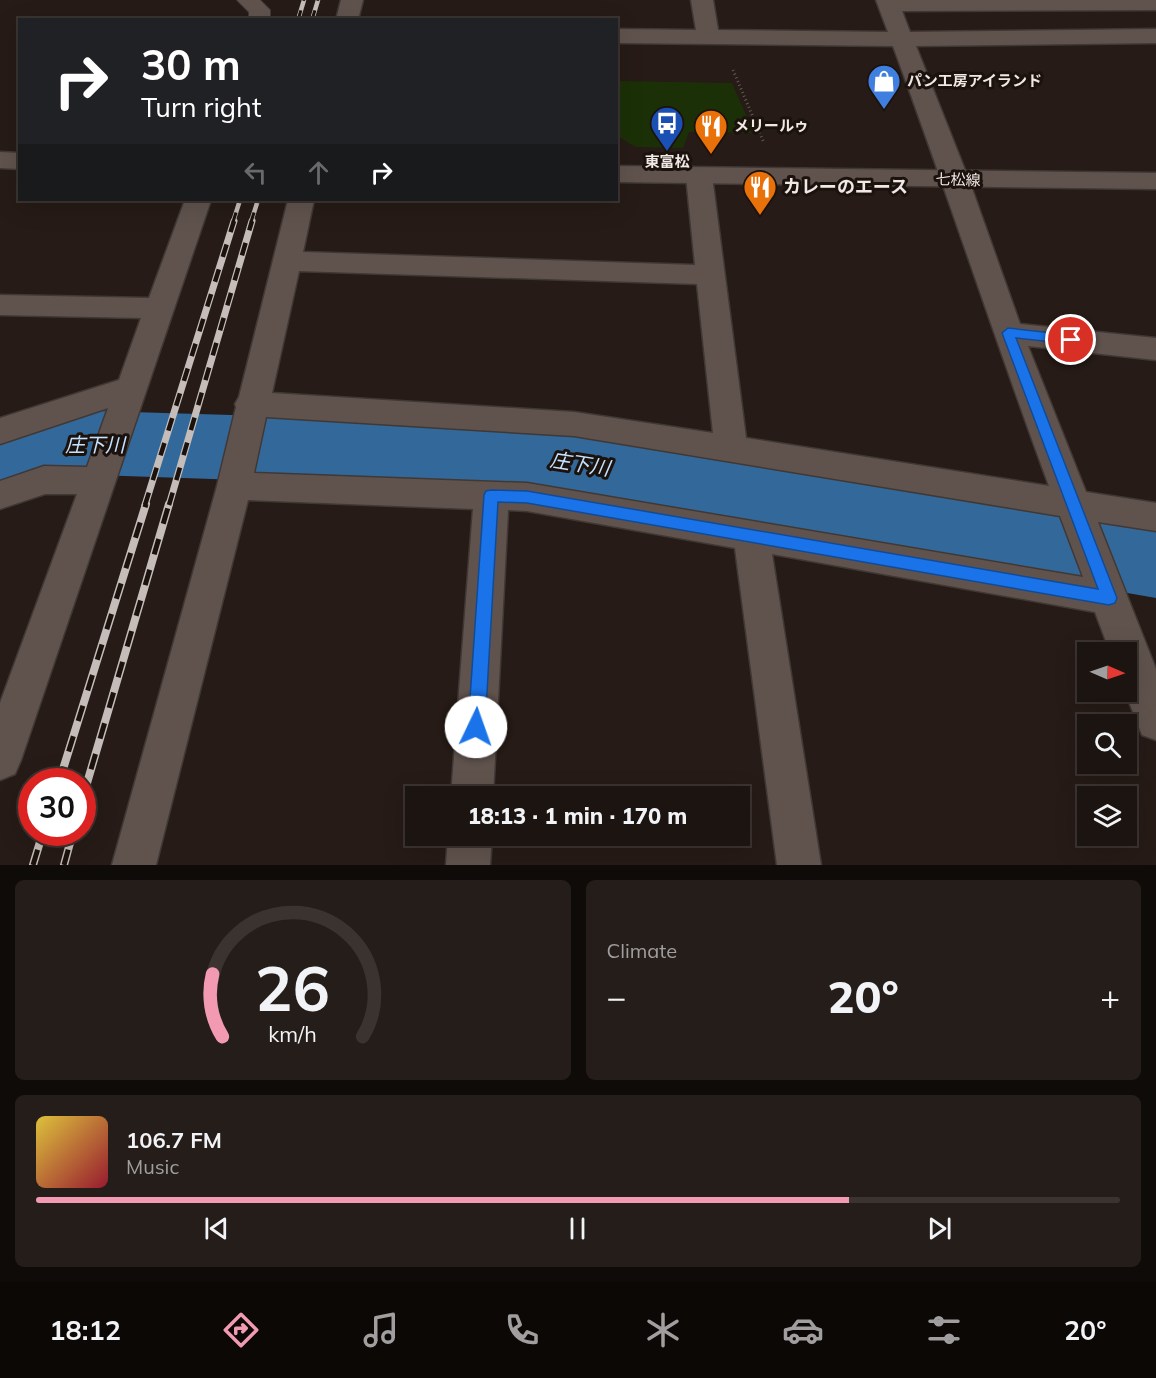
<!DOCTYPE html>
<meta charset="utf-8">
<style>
:root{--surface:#1c1410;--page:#251d19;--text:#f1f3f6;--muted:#a09e9f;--line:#3a3330;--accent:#f19ab1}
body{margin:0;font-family:Mulish,"Noto Sans JP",sans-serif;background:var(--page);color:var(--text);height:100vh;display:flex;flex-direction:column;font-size:22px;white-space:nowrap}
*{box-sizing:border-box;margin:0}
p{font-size:20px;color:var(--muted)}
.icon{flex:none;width:33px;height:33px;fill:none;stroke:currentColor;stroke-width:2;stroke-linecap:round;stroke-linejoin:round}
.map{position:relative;height:865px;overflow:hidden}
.details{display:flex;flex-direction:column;gap:15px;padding:15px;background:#0f0b09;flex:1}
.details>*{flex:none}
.banner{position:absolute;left:18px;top:18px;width:600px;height:183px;border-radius:0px;box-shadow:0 6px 24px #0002,0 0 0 2px var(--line);background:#202124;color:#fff;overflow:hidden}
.needle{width:39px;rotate:92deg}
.controls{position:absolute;left:1077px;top:642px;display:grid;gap:12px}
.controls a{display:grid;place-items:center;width:60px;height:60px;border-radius:0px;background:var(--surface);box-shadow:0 6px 24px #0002,0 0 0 2px var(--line);font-size:30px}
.speed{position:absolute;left:18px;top:768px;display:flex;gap:12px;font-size:30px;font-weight:700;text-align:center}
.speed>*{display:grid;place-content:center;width:78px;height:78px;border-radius:50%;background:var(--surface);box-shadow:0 6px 24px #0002,0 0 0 2px var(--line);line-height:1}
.speed .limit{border:9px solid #d22;background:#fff;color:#111}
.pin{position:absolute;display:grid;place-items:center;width:51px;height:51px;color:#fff;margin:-26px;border:3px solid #fff;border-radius:50%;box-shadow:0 2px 6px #0007}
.me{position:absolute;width:66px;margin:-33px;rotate:3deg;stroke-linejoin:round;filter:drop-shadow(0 0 4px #0008)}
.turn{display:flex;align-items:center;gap:21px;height:126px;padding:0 24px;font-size:27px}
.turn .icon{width:78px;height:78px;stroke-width:2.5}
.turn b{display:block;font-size:42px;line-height:51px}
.lanes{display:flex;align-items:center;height:57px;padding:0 24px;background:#0003;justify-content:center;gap:30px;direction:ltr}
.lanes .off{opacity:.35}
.big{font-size:45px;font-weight:800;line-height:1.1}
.details .widget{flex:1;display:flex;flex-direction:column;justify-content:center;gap:9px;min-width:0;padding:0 21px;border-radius:9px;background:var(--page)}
.details .dial{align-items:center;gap:0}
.dial svg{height:156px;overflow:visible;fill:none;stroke:var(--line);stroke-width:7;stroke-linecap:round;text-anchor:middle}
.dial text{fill:var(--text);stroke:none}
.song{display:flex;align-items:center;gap:18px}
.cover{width:72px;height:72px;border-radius:9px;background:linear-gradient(135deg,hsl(50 70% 55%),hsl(350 70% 35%))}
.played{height:6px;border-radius:3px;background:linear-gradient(90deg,var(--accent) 75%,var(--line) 75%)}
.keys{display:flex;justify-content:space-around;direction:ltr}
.heat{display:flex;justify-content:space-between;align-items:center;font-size:33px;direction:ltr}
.details .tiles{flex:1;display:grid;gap:15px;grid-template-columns:1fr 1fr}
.widget:last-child{grid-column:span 2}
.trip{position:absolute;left:405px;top:786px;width:345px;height:60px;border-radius:0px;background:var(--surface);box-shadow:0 6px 24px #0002,0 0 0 2px var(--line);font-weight:800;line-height:60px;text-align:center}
.tabs{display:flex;height:96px;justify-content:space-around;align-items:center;background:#0b0806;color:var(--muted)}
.tabs .icon{width:42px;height:42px}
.tabs .current{color:var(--accent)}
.tabs b{font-size:27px;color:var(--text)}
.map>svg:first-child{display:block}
</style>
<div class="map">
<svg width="1156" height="865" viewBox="0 0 1156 865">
<rect width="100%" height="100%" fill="#261b16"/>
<path fill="#1b3007" d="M 617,81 L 732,83 L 754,133 L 689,132 L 683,148 L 636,147 L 617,136 Z"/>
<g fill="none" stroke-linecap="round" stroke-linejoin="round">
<path fill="#33699a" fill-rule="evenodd" d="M 65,410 L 540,424 L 1156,522 L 1156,598 L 540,490 L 66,474 L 0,496 L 0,430 Z"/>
<defs>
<path id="pedestrian" d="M 237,0 L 260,0 L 270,10 L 270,20 L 249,20 L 249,12 Z"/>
<path id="minor" d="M 341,0 L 363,0 L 358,20 L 336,20 Z
M 691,0 L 713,0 L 718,30 L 888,32 L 876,0 L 1156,0 L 1156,10 L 902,11 L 910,32 L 1156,29 L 1156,43 L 916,46 L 969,180 L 1020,324 L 1156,338 L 1156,360 L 1028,346 L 1086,492 L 1156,503 L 1156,531 L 1098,522 L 1156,669 L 1156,740 L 1142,735 L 1125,692 L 1126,652 L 1110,652 L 1095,612 L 772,554 L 821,865 L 777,865 L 735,548 L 527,511 L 508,510 L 493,796 L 451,796 L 473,509 L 248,500 L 156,865 L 112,865 L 217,486 L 236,407 L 235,404 L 239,397 L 288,200 L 314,200 L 303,252 L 695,265 L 686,176 L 690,170 L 699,168 L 708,170 L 712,176 L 746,438 L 1049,486 C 995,340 947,192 893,46 L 616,43 L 616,29 L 696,30 ZM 299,271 L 697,284 L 713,433 L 574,412 L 272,393 ZM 266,417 L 574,436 L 1060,516 L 1083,577 L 527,483 L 254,473 Z
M 185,200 L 211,200 L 21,760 L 15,774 L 0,780 L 0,703 L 77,494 L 45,494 L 0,509 L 0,481 L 44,466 L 87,467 L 108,408 L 0,444 L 0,418 L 119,380 L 141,318 L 0,315 L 0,295 L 149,298 Z
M 448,836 L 492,836 L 490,865 L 446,865 Z"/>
<path id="tertiary" d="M 0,152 L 20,153 L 20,169 L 0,168 Z
M 616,166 L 1156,173 L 1156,189 L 616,182 Z"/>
</defs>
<use href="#pedestrian" stroke="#403835" stroke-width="2"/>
<use href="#minor" stroke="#403835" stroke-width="3"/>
<use href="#tertiary" stroke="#403835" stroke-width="3"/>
<path stroke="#645a55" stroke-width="3" stroke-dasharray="1 3" stroke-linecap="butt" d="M 733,70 L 764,143"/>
<use href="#pedestrian" fill="#60534e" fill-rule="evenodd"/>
<use href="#minor" fill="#60534e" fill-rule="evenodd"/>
<use href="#tertiary" fill="#60534e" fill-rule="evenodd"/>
<defs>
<path id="rail-far2" d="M 298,20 L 304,0
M 312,20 L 318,0
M 233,222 L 240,200
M 251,222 L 258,200"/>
<path id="rail-far1" d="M 145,505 L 234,221
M 169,505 L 252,221"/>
<path id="rail" d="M 59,782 L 146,504
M 82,800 L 169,504
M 33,865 L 43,832
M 64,865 L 73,832"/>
</defs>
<use href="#rail-far2" stroke="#c5bdb9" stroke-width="4.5"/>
<use href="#rail-far1" stroke="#c5bdb9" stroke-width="7"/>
<use href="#rail" stroke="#c5bdb9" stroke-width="8"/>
<use href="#rail-far2" stroke="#1c120d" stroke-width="3" stroke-dasharray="10" stroke-linecap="butt"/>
<use href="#rail-far1" stroke="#1c120d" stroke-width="4.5" stroke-dasharray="13" stroke-linecap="butt"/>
<use href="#rail" stroke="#1c120d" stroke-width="5" stroke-dasharray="16" stroke-linecap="butt"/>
</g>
<path fill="#1a73e8" stroke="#114b97" stroke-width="1.5" d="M 1008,328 L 1071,335 L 1078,340 L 1071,344 L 1016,338 L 1117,598 L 1115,603 L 1109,605 L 527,503 L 498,502 L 485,727 L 482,733 L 476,735 L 470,733 L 468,727 L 484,495 L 486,491 L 491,490 L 527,491 L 1098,589 L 1002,333 Z"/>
<defs>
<symbol id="shop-pin" viewBox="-11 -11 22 30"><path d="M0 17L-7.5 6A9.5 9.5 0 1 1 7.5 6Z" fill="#3f7fe0" stroke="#1c120d"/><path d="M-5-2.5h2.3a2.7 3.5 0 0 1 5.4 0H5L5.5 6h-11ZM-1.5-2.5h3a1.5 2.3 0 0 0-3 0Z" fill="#fff"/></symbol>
<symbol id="bus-pin" viewBox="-11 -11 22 30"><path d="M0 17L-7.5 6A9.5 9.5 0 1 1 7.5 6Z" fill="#1a4fb4" stroke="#1c120d"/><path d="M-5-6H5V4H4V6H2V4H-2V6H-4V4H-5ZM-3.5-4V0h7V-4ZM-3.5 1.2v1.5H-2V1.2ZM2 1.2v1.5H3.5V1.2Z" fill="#fff"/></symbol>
<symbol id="restaurant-pin" viewBox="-11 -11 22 30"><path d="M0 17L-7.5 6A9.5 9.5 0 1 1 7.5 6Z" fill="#e8710a" stroke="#1c120d"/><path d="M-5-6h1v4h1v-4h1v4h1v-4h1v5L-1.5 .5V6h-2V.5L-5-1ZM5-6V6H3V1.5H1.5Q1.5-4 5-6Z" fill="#fff"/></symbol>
</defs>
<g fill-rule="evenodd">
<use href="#shop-pin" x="865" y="62" width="38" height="52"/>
<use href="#bus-pin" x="648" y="104" width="38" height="52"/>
<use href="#restaurant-pin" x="692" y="107" width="38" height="52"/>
<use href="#restaurant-pin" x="741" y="168" width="38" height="52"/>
</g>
<g text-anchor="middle" stroke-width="6" stroke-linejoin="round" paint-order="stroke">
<g font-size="15" font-weight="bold" fill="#f0e8e5" stroke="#1c120d" text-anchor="start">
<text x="907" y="86">パン工房アイランド</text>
<text x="734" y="131">メリールゥ</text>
<text x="667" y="167" text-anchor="middle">東富松</text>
</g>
<g font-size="15" fill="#f0e8e5" stroke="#1c120d">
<text transform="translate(958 180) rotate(1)" y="5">七松線</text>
</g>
<g font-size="18" font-weight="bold" fill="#f0e8e5" stroke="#1c120d" text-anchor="start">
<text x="783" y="193">カレーのエース</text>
</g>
<g font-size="20" font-style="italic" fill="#c4e2ff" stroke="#1c120d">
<text x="95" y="452">庄下川</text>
<text transform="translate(580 464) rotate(9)" y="7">庄下川</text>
</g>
</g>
</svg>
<div class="controls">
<a><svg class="needle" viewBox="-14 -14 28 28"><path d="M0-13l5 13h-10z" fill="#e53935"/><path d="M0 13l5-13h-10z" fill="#a09e9f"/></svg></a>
<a><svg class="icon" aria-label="search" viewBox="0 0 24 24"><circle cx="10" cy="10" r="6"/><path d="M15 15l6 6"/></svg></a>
<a><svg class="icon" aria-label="layers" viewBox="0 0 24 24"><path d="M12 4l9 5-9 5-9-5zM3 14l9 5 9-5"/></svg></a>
</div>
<div class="speed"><div class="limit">30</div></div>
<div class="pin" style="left:1071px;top:340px;background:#d93025"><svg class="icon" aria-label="arrive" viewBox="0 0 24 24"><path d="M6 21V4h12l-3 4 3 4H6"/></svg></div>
<svg class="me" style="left:476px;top:727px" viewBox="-20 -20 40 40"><circle r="19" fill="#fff"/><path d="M0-13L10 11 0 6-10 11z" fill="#1a73e8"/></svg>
<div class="trip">18:13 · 1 min · 170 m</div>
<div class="banner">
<div class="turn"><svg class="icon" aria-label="right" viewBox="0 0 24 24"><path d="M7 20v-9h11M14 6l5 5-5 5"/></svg><div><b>30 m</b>Turn right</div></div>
<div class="lanes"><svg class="icon off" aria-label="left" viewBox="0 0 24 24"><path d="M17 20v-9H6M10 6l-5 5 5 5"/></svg><svg class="icon off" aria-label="ahead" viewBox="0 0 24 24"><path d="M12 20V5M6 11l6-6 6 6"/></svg><svg class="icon" aria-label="right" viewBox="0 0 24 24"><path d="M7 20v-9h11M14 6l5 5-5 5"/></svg></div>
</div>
</div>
<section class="details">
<div class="tiles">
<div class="widget dial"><svg viewBox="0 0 100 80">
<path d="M14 69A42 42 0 1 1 86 69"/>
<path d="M14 69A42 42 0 0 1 9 37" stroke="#f19ab1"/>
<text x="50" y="56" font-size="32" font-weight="700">26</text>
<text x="50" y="72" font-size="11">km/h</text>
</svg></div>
<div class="widget"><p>Climate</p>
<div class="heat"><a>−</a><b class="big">20°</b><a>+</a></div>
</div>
<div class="widget">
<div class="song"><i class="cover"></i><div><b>106.7 FM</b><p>Music</p></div></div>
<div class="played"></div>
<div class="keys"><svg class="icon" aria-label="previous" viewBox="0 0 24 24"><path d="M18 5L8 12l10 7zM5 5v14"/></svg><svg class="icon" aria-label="pause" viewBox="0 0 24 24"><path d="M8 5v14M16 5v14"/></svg><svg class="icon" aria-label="next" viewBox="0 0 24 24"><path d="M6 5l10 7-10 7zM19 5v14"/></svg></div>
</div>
</div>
</section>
<nav class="tabs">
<b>18:12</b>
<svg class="icon current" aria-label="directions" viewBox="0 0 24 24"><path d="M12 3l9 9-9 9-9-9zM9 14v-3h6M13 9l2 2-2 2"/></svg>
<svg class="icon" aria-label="music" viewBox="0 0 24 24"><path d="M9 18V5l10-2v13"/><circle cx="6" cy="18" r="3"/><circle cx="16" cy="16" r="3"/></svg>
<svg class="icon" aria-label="phone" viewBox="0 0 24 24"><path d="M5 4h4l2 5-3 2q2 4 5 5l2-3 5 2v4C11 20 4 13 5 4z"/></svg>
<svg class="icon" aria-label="climate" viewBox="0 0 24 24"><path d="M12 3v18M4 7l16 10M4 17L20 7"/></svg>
<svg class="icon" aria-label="car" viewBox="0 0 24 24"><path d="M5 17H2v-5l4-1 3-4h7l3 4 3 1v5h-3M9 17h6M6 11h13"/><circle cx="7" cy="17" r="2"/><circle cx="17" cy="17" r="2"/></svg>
<svg class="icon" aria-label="filters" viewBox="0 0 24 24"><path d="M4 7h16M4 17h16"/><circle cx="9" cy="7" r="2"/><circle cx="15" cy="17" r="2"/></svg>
<b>20°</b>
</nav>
